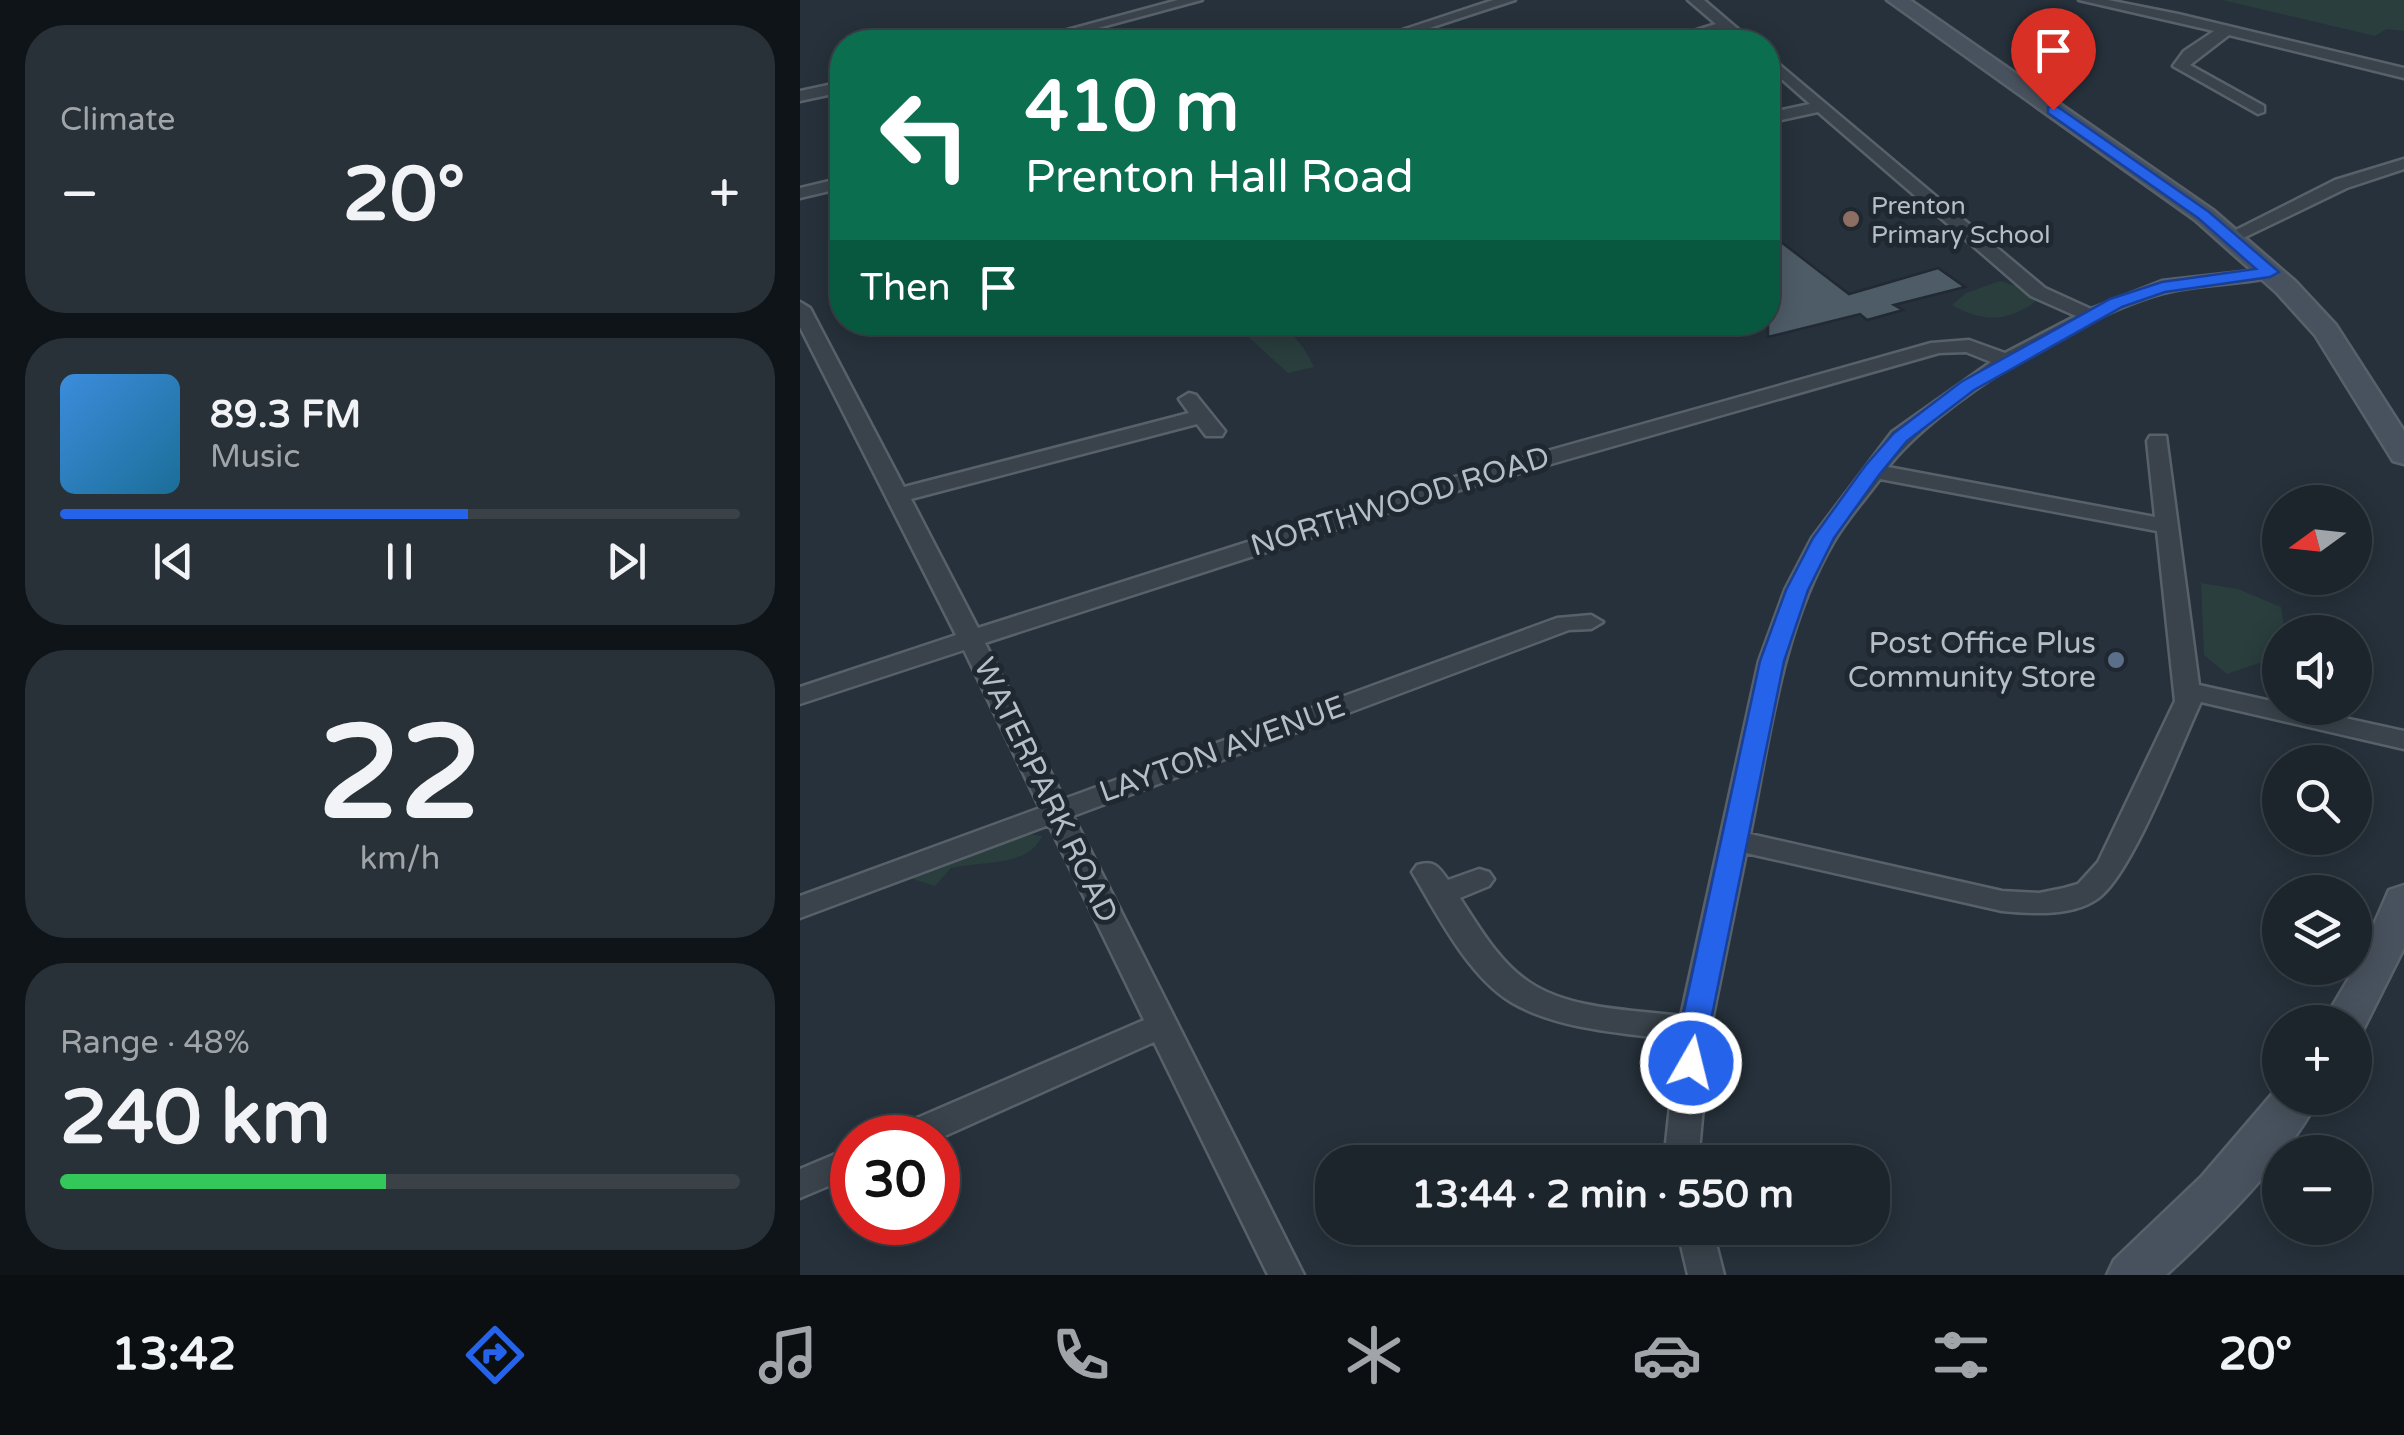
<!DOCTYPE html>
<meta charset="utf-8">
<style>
:root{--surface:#1c252c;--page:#293138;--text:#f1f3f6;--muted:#a0a5a9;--line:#3a4248;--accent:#2563eb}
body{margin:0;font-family:"Varela Round",sans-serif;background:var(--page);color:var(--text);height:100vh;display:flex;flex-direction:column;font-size:38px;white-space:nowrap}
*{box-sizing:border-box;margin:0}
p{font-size:32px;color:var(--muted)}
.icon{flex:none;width:55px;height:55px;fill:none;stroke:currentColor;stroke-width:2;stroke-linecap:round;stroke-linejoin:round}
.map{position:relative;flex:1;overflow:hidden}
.side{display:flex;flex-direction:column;gap:25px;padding:25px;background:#0f1418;width:800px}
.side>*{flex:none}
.hud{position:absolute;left:30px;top:30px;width:950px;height:305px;border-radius:40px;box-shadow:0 5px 25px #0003,0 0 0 2px var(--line);background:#0b6e4f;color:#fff;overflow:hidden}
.needle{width:65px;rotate:255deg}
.buttons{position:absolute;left:1462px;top:485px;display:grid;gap:20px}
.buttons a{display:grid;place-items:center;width:110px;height:110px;border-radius:50%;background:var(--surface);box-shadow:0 5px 25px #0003,0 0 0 2px var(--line);font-size:50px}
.speed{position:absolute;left:30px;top:1115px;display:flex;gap:20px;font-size:50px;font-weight:700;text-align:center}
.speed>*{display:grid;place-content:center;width:130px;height:130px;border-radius:50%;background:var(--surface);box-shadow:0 5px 25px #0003,0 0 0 2px var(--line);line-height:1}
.speed .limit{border:15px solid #d22;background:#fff;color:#111}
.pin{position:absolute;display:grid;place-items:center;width:85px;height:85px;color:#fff;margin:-102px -42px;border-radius:50% 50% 50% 0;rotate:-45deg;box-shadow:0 0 10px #0007}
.pin .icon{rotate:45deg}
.me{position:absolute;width:110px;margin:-55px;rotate:8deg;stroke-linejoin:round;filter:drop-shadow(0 0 8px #0008)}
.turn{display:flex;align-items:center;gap:35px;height:210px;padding:0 30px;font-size:45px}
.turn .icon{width:130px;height:130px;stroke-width:2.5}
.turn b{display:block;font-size:70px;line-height:85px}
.then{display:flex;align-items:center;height:95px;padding:0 30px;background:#0003;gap:20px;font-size:38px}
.big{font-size:75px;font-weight:700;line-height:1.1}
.side .widget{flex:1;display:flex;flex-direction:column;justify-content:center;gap:15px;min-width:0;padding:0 35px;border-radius:40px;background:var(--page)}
.side .dial{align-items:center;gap:0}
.dial b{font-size:130px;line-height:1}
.song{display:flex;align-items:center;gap:30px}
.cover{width:120px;height:120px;border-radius:15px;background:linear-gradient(135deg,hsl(210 70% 55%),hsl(200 70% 35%))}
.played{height:10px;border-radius:5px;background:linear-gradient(90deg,var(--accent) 60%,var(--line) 60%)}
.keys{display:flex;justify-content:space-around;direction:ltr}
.heat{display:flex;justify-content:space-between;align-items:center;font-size:55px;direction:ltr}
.charge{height:15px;border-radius:8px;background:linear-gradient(90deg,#34c759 48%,var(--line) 0)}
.trip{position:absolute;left:515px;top:1145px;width:575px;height:100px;border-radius:40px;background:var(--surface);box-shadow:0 5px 25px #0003,0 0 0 2px var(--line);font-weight:700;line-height:100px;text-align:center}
.menu{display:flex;height:160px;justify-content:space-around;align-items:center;background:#0b0f12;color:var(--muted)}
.menu .icon{width:70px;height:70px}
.menu .current{color:var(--accent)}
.menu b{font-size:45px;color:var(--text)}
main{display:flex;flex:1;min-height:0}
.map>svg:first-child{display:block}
</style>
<main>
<section class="side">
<div class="widget"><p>Climate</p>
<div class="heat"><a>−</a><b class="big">20°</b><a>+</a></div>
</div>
<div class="widget">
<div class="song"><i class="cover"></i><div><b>89.3 FM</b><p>Music</p></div></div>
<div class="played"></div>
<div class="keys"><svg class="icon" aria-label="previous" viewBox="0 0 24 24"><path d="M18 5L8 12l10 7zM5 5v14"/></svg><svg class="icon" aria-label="pause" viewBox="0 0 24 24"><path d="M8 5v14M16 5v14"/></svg><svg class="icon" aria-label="next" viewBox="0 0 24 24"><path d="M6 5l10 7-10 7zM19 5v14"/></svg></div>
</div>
<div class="widget dial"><b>22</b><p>km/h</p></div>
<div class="widget"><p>Range · 48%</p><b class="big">240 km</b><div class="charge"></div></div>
</section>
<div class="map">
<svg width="1604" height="1275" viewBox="0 0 1604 1275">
<rect width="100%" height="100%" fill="#26313b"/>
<path fill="#293e3d" d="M 1422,0 L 1604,0 L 1604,31 L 1587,29 L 1575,36 Z
M 1200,281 L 1219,287 L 1236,301 C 1207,323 1182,322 1152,305 L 1166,293 Z
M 433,323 C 475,322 495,325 514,367 L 488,373 Z
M 1401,583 L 1438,589 L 1481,607 L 1485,632 L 1480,632 L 1480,656 L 1427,674 L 1404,655 Z
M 182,827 L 242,836 C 229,867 181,861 151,868 L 135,886 L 107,877 L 156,837 Z"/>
<path fill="#4e5c67" stroke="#212a33" stroke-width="2.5" d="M 968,232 L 1049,294 L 1138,268 L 1165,287 L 1094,305 L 1103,310 L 1067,320 L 1060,314 L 968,337 Z"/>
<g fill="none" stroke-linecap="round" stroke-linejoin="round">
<defs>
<path id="street" d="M 378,0 L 402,0 L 246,42 L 223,42 Z
M 693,0 L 715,0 L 587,42 L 566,42 Z
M 888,0 L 904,0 L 953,42 L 938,42 L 924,31 L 880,42 L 858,42 L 916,24 Z
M 1279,0 L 1308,0 L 1378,14 L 1604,68 L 1604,78 L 1429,35 L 1390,65 L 1464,106 L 1464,112 L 1458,114 L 1373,66 L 1384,51 L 1414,31 Z
M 968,55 L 1245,288 L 1291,309 L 1362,281 L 1477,268 L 1477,276 C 1440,285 1400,283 1363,293 C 1284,314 1137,403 1088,467 L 1355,517 L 1347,441 L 1350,436 L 1366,436 L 1399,685 L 1480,703 L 1480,708 L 1499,708 L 1604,731 L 1604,749 L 1401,702 C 1380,747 1335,867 1301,896 C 1276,917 1232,914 1202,911 L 946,853 L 910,1030 L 898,1162 L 864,1162 L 877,1040 C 824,1033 758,1030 711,1002 C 668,976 637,914 612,872 L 617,865 C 634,860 638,866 648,880 L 679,869 L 689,872 L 694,879 L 689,886 L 660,898 C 679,927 699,962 729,982 C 770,1010 834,1010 881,1016 L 959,661 L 985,590 L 1012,538 L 1092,432 L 1191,362 L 1166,352 L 1139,353 L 639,496 L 185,643 L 264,799 L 757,618 L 791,615 L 803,622 L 791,629 L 769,630 L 273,816 L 504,1275 L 468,1275 L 354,1042 L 138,1139 L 89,1138 L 94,1128 L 344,1020 L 249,825 L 0,918 L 0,896 L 240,808 L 164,650 L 0,704 L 0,687 L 156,635 L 0,327 L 0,302 L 10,308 L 104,487 L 389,413 L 379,399 L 389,393 L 396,395 L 425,431 L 422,436 L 406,436 L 397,424 L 111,499 L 178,628 L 623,486 L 1131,343 L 1169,340 L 1205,353 L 1276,316 L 1231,296 L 1018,112 L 968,123 L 968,113 L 1010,104 L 968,67 ZM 1080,479 L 1357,531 L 1375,701 L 1298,862 L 1278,884 L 1264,888 L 1239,893 L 1202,891 L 950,834 C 970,735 982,629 1034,541 C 1047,519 1065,499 1080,479 Z
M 42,82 L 42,92 L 0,101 L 0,91 Z
M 1604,159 L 1604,169 L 1547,188 L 1437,241 L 1425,241 L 1422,237 L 1535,180 Z
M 42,178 L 42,188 L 0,198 L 0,188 Z
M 52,1147 L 52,1176 L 0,1198 L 0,1169 Z
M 877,1228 L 912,1228 L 924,1275 L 888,1275 Z"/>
<path id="secondary" d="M 1087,0 L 1110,0 L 1413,210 L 1495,281 L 1536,325 L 1604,431 L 1604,464 L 1593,461 L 1515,335 L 1477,293 L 1395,220 Z
M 1604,885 L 1604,948 L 1561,1034 L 1555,1036 L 1555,1022 L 1523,1022 L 1555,968 L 1589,890 Z
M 1480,1085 L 1480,1098 L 1519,1098 C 1486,1161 1419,1226 1366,1275 L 1307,1275 L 1314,1260 L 1402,1176 Z"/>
</defs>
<use href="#street" stroke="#58616a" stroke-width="5"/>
<use href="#secondary" stroke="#58616a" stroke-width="5"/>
<use href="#street" fill="#3a434c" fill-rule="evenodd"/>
<use href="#secondary" fill="#48525e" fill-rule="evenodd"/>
</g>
<path fill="#2563eb" stroke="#184099" stroke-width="2.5" d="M 1248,107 L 1258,107 L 1409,212 L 1479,272 L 1470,277 L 1365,292 L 1322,307 L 1174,390 L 1107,441 L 1079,475 L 1034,538 L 1008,590 L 984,661 L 909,1030 L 902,1071 L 891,1075 L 881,1071 L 877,1063 L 880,1030 L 960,661 L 986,590 L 1013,538 L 1065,466 L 1094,433 L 1161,382 L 1310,299 L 1362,282 L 1456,269 L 1398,218 L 1248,113 Z"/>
<circle fill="#8d6e63" stroke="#1f2831" stroke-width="4" cx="1051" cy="219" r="10"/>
<circle fill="#5c6f8a" stroke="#1f2831" stroke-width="4" cx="1316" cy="660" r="10"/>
<g text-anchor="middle" stroke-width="10" stroke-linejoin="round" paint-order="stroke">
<g font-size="25" fill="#b5bec7" stroke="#1f2831" text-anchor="start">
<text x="1071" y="214">Prenton<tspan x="1071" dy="29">Primary School</tspan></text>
</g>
<g font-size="30" fill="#b5bec7" stroke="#1f2831">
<text transform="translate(600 501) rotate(-17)" y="10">NORTHWOOD ROAD</text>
<text transform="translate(422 749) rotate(-20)" y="10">LAYTON AVENUE</text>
<text transform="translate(246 790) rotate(64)" y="10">WATERPARK ROAD</text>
</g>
<g font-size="30" fill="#b5bec7" stroke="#1f2831" text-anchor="end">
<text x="1296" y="653">Post Office Plus<tspan x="1296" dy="34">Community Store</tspan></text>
</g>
</g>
</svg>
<div class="buttons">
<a><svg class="needle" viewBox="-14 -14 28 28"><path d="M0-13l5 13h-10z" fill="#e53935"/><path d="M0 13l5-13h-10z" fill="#a0a5a9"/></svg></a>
<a><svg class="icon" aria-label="sound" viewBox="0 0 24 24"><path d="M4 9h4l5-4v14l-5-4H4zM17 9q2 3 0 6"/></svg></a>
<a><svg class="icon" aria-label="search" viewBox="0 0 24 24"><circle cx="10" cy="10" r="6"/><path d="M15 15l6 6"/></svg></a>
<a><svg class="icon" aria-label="layers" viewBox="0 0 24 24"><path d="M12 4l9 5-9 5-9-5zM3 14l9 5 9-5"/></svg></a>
<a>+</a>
<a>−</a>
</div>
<div class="speed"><div class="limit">30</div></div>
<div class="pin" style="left:1253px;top:110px;background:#d93025"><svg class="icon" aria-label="arrive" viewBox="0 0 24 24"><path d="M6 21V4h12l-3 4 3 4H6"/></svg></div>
<svg class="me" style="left:891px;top:1063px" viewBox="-20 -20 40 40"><circle r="17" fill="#2563eb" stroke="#fff" stroke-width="3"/><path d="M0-11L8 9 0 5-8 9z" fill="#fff"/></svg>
<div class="trip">13:44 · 2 min · 550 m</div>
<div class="hud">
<div class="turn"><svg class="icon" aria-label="left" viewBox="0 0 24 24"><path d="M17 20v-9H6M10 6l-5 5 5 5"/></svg><div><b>410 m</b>Prenton Hall Road</div></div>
<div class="then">Then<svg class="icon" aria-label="arrive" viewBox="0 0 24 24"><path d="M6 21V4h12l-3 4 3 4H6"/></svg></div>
</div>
</div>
</main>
<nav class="menu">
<b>13:42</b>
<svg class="icon current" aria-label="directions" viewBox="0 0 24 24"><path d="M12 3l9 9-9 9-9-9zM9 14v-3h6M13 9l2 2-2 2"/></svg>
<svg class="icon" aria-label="music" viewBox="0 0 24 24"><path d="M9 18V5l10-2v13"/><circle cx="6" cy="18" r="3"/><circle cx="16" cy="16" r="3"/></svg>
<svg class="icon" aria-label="phone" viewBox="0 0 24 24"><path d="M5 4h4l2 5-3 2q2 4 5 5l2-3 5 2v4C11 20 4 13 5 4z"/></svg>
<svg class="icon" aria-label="climate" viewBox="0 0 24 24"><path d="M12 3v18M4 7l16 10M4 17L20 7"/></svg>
<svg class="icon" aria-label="car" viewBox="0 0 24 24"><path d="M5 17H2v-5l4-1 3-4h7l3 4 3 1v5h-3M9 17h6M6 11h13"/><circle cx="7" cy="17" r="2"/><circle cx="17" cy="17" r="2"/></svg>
<svg class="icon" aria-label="filters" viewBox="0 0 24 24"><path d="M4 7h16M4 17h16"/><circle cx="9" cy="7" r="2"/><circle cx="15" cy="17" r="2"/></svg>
<b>20°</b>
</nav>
